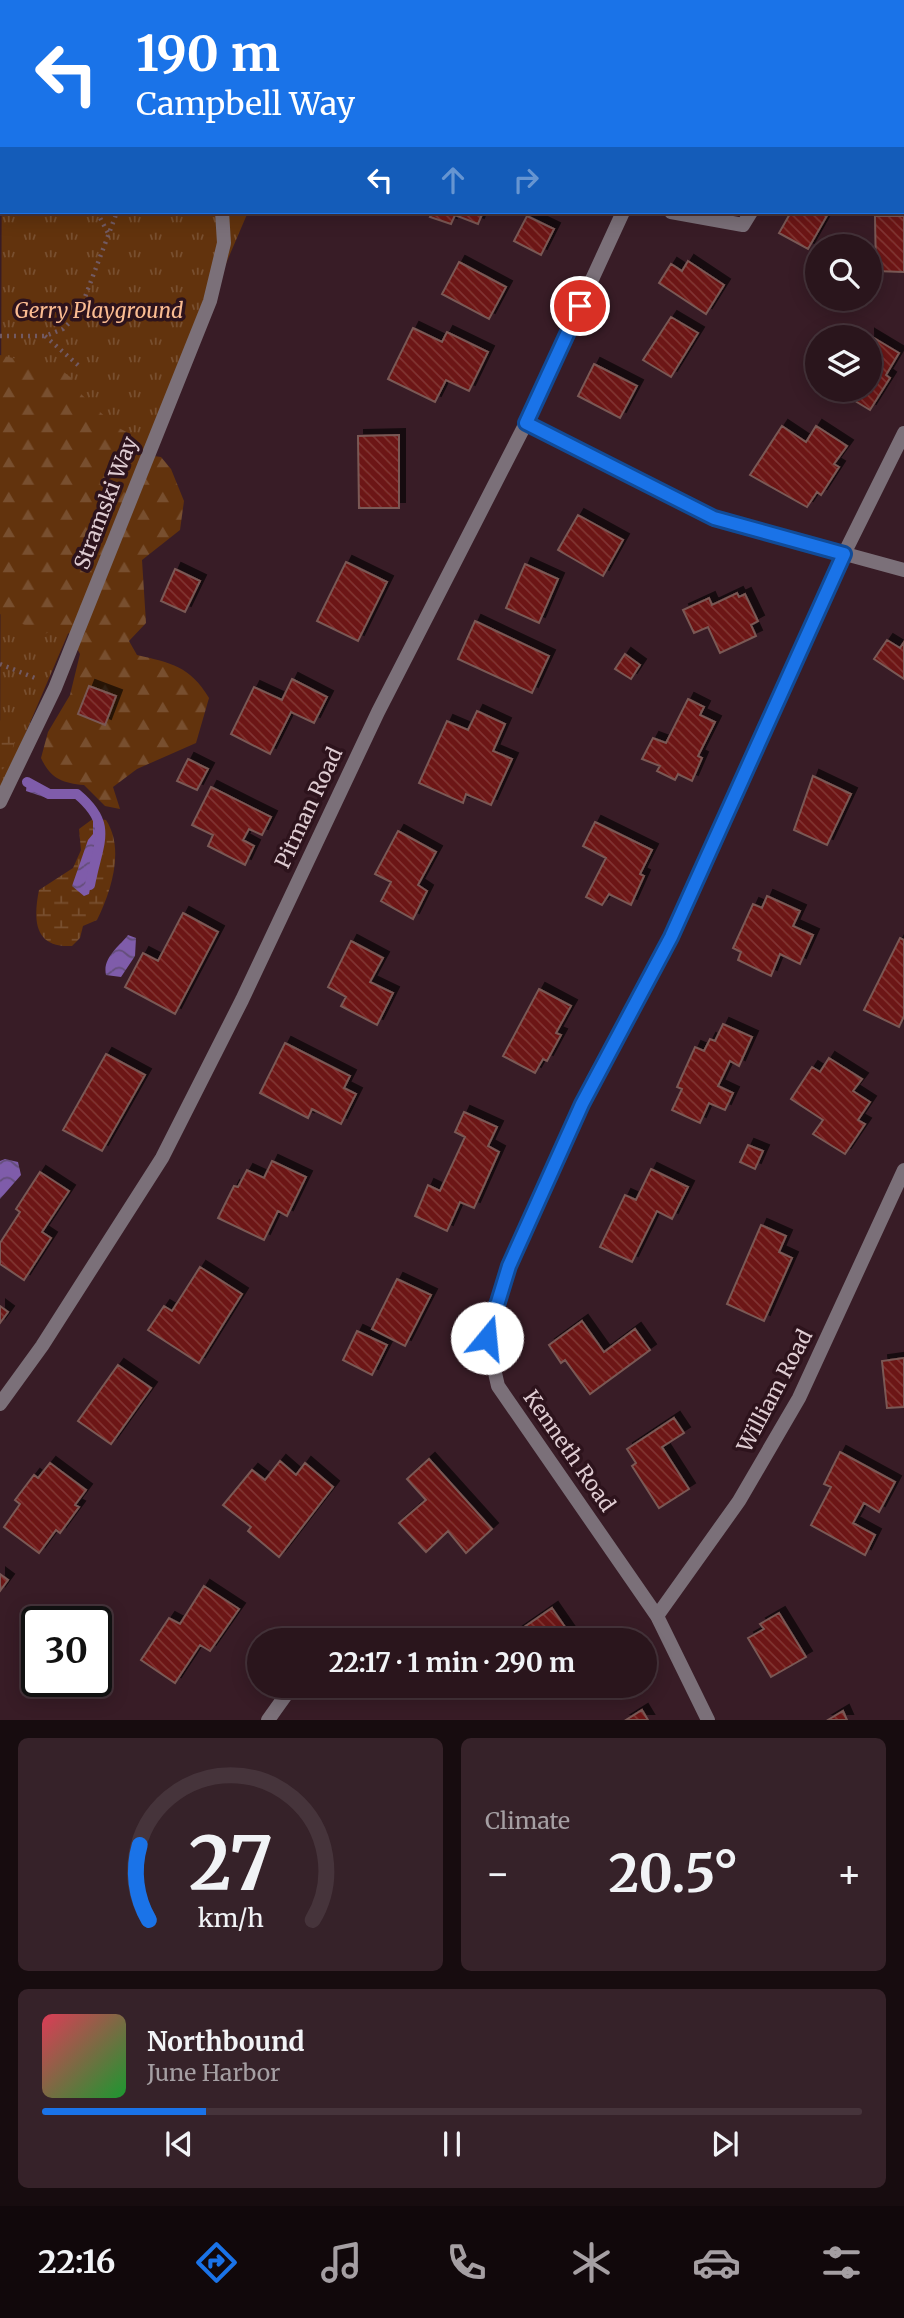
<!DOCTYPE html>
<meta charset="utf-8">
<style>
:root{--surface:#2a151c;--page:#362229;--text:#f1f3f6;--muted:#a59fa3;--line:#46343b;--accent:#1a73e8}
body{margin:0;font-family:Merriweather,serif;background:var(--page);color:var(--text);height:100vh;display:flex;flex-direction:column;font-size:26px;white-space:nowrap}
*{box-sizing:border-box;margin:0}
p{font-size:23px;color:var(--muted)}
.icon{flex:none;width:38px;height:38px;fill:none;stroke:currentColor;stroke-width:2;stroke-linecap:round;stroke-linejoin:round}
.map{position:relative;height:1720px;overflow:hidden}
.side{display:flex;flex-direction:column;gap:18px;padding:18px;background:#170c0f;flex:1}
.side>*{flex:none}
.guide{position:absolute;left:0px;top:0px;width:905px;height:214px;box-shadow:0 4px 18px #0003,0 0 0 2px var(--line);background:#1a73e8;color:#fff;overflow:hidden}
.tools{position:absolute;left:805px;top:234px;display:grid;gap:14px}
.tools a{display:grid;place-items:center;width:77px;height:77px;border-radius:50%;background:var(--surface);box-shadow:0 4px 18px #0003,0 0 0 2px var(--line);font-size:35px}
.speed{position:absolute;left:21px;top:1606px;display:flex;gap:14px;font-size:35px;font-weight:700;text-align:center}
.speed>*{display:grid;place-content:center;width:91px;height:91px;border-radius:50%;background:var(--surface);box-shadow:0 4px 18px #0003,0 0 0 2px var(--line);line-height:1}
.speed .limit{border:4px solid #111;border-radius:10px;background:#fff;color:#111}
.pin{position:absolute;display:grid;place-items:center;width:60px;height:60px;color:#fff;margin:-30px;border:4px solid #fff;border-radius:50%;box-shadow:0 2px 7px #0007}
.me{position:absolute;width:77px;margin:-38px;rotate:17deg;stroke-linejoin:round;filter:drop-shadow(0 0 5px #0008)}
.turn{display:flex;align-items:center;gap:24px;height:147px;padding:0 21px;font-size:32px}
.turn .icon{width:91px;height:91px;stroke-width:2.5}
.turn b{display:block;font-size:49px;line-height:60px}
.lanes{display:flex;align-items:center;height:66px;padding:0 21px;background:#0003;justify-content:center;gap:35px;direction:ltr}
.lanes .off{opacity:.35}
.big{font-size:52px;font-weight:700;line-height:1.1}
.side .widget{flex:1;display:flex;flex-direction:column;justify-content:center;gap:10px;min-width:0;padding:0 24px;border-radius:10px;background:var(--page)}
.side .dial{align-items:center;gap:0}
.dial svg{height:182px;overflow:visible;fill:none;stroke:var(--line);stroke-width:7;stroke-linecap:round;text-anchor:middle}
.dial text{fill:var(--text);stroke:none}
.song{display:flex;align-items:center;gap:21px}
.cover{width:84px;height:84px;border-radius:10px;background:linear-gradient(135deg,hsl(350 70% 55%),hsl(130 70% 35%))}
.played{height:7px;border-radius:4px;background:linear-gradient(90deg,var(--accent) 20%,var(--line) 20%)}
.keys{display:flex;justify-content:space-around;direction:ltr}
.heat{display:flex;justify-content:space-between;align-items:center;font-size:38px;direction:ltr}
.side .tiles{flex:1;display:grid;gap:18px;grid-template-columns:1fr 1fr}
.widget:last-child{grid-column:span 2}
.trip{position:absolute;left:247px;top:1628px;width:410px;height:70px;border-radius:35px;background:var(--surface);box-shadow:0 4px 18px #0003,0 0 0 2px var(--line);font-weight:700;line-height:70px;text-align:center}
.menu{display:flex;height:112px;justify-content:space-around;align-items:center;background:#11080b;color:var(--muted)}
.menu .icon{width:49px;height:49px}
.menu .current{color:var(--accent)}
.menu b{font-size:32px;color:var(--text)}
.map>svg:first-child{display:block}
</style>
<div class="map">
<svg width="904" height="1720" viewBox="0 0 904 1720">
<defs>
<pattern id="grass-tufts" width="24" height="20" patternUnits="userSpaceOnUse" patternTransform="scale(1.75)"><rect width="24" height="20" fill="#62330d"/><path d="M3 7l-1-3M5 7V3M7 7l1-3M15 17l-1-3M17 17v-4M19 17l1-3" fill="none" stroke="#784f2f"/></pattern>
<pattern id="forest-firs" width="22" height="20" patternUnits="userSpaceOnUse" patternTransform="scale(1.75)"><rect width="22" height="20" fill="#62330d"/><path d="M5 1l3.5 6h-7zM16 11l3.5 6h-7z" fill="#784f2f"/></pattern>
<pattern id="wetland-marsh" width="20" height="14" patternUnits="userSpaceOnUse" patternTransform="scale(1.75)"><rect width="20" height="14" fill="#62330d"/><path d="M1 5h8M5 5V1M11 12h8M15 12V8" fill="none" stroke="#784f2f"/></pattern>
<pattern id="water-waves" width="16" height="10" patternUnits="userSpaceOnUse" patternTransform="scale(1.75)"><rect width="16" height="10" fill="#7f5caa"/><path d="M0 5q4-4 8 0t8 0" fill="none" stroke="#644e7a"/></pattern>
<pattern id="building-back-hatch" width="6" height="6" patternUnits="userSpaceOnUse" patternTransform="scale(1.75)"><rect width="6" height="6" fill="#6c1413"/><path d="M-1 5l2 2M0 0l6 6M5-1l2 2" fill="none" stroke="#813534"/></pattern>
<filter id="shadow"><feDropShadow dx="6" dy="-6" stdDeviation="0" flood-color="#0009"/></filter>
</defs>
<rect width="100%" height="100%" fill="#381c26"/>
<path fill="url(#grass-tufts)" d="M 55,0 L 359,0 L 54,2 Z
M 2,86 L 2,212 L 248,212 L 0,793 Z"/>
<path fill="url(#forest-firs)" d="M 0,355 L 60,369 L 74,380 L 81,394 L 115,426 L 140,439 L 139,454 L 161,457 L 171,469 L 184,501 L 180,530 L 142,560 L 146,623 L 129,641 L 137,655 C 171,663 190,666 209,698 L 196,743 L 137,769 L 113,787 L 120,809 L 105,806 L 84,785 C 62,783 51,779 41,758 L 48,732 L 70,695 L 80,654 L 64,625 L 45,634 L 0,614 Z"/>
<path fill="url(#wetland-marsh)" d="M 0,720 L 16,735 L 10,758 L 0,774 Z
M 94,818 L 106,820 C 125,849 111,892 97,920 L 83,926 L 80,938 L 72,946 C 34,948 33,920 39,890 L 73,868 L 81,850 L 79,829 Z"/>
<path fill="url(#water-waves)" d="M 27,782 L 49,794 L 77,794 L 95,809 L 101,833 L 89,894 L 84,896 L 72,886 L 88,840 L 93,834 L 93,814 L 74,796 L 47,798 L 26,791 Z
M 128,935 L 136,938 L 135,956 L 121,977 L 106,975 C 102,957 121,945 128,935 Z
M 5,1159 L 18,1162 L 21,1175 L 0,1199 L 0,1161 Z"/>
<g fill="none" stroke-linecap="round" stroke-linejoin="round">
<path stroke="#7f5caa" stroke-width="10" d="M 27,782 L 49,794 L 77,794 C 114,825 98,842 90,885"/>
</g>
<path fill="url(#building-back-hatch)" stroke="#7a5955" stroke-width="2" filter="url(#shadow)" d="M 275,0 L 327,0 L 274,2 Z
M 433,212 L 483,212 L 478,224 L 455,215 L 451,224 L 430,217 Z
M 791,212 L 829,212 L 808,249 L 779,233 Z
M 527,216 L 554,229 L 541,255 L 514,241 Z
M 875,216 L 904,216 L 904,272 L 876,271 Z
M 688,261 L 724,285 L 706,314 L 659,283 L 671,264 L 682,271 Z
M 459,262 L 506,287 L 489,319 L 442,294 Z
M 671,317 L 698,333 L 671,377 L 643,360 Z
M 413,328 L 442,342 L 447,332 L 488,352 L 469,391 L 446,380 L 435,402 L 388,379 Z
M 869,335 L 899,353 L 886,375 L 890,378 L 870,410 L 837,390 L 870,390 Z
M 594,364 L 637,386 L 620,418 L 578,396 Z
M 782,426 L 806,442 L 816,426 L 847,446 L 834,464 L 839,467 L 821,495 L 817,492 L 807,507 L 750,475 Z
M 399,435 L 399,508 L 359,508 L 358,436 Z
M 578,515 L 623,540 L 603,576 L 558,550 Z
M 346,562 L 387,582 L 358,641 L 317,621 Z
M 525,564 L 558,579 L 539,623 L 506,608 Z
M 175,569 L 200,581 L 185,612 L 161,601 Z
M 737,593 L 739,597 L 745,594 L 758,621 L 751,625 L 756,636 L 720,653 L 708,627 L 694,633 L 683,610 L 709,598 L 712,605 Z
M 475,621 L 549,656 L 532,693 L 458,659 Z
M 887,640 L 900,648 L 904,642 L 904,679 L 874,659 Z
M 625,654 L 640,665 L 631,679 L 615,669 Z
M 292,679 L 327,697 L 314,723 L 291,712 L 270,754 L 231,734 L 254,687 L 282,700 Z
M 89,686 L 116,696 L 105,725 L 78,714 Z
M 688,699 L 704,707 L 700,715 L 715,722 L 698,756 L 702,758 L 692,781 L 678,774 L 675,780 L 657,771 L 660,766 L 642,759 L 653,738 L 666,743 Z
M 477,711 L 505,724 L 493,751 L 512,759 L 491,805 L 466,794 L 463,803 L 419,783 L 447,721 L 468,730 Z
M 188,759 L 208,769 L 197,790 L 177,781 Z
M 813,776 L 851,794 L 827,845 L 794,830 Z
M 211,787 L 271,817 L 262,835 L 249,829 L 243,840 L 254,846 L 245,865 L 208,846 L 213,835 L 192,825 Z
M 595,822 L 652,850 L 640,874 L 644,876 L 631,905 L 609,894 L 602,905 L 586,897 L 606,858 L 583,846 Z
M 398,831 L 436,852 L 418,885 L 427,891 L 413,919 L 381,901 L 391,882 L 375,874 Z
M 767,896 L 800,911 L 793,926 L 813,935 L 800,964 L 780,954 L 771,976 L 738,960 L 741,952 L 733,948 L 753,904 L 762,908 Z
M 183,913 L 218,932 L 175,1014 L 125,987 L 143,953 L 158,961 Z
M 900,938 L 904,940 L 904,1016 L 899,1027 L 864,1010 Z
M 351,941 L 383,958 L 370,982 L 393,993 L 377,1025 L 341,1006 L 346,997 L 328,987 Z
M 539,989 L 571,1006 L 556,1033 L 561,1035 L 547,1061 L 543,1059 L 535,1073 L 503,1056 Z
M 723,1024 L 752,1037 L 739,1066 L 730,1061 L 718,1086 L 733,1093 L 725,1110 L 709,1103 L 700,1123 L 672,1110 L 682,1089 L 677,1087 L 695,1047 L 704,1051 L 710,1039 L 715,1041 Z
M 285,1043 L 350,1076 L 344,1088 L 356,1094 L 341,1124 L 312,1109 L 308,1118 L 260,1093 Z
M 106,1054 L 145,1075 L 102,1151 L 63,1130 Z
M 829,1058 L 862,1079 L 853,1091 L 870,1102 L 858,1120 L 865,1124 L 845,1154 L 813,1134 L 823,1120 L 791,1099 L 812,1067 L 820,1072 Z
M 464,1112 L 497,1127 L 488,1146 L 499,1152 L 474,1208 L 460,1202 L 447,1231 L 415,1216 L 428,1185 L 440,1191 L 465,1137 L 455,1132 Z
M 748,1145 L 763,1151 L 755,1169 L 740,1162 Z
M 272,1161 L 306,1177 L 287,1216 L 278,1211 L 264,1240 L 218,1218 L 234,1186 L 238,1187 L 247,1170 L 264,1178 Z
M 651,1169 L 688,1187 L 672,1219 L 657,1211 L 632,1262 L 600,1247 L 625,1195 L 636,1200 Z
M 40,1172 L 69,1191 L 42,1232 L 51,1238 L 24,1280 L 0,1264 L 0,1243 L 20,1212 L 16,1209 Z
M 761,1225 L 786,1236 L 779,1252 L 792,1258 L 764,1321 L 727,1304 Z
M 200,1267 L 242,1294 L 199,1363 L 148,1330 L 164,1306 L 172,1311 Z
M 397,1279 L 431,1295 L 405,1346 L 372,1329 Z
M 0,1306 L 8,1312 L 0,1323 Z
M 582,1321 L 604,1352 L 635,1329 L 650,1350 L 590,1394 L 565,1360 L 561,1363 L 549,1345 Z
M 357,1331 L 387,1345 L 372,1375 L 343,1360 Z
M 904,1358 L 904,1407 L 887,1408 L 882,1361 Z
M 118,1365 L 151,1388 L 111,1444 L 78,1421 Z
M 674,1418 L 684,1433 L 662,1447 L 689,1489 L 659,1508 L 632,1466 L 636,1463 L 627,1449 Z
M 840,1452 L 895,1482 L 879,1512 L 864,1503 L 853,1523 L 875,1535 L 865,1555 L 811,1525 L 831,1487 L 824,1484 Z
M 429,1459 L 492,1529 L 466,1553 L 448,1531 L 426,1552 L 399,1523 L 426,1500 L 407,1479 Z
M 280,1461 L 296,1475 L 305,1463 L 333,1487 L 279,1557 L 248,1531 L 251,1527 L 223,1505 L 252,1470 L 265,1480 Z
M 50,1463 L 86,1490 L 75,1505 L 79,1507 L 60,1533 L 56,1530 L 39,1553 L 4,1527 L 20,1504 L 15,1500 L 34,1475 L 38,1478 Z
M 0,1574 L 8,1580 L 0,1591 Z
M 204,1586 L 239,1609 L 210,1651 L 200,1645 L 175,1683 L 141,1660 L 169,1618 L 180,1624 Z
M 552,1608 L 574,1640 L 523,1640 L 517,1632 Z
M 779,1613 L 806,1657 L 771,1677 L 748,1638 L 764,1629 L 760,1624 Z
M 554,1685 L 579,1685 L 562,1697 Z
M 642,1710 L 648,1720 L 626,1720 Z
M 843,1711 L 847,1720 L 828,1720 Z"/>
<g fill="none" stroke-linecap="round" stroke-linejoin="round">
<path stroke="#725a62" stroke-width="4.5" stroke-dasharray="2 5" stroke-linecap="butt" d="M 246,2 L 247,0
M 97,212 L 109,235
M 0,336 L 45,336 L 63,329 L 79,313 L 117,212
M 45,336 L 79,366
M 0,664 L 35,678"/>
<path stroke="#7b7079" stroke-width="14" d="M 750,0 L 754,2
M 671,212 L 743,225 L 751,212
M 526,423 L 714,518 L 904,570
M 0,802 L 55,688 L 210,301 L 224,243 L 222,212
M 0,1404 L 42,1346 L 162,1158 L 242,1000 L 378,712 L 526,423 L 623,212
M 657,1616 L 739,1501 L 799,1398 L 904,1170
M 268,1720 L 293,1685
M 708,1720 L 657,1616 L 498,1386 L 487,1338 L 508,1266 L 593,1080 L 671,937 L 844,554 L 904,433"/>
</g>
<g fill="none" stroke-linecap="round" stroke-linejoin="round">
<defs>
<path id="route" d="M 487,1338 L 509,1266 L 582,1104 L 671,937 L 844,554 L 714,518 L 526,423 L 580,306"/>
</defs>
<use href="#route" stroke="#114b97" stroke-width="18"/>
<use href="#route" stroke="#1a73e8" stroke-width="12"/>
</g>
<g text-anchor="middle" stroke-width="7" stroke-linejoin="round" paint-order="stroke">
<g font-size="21" font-style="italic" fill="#fbbc92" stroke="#2d131c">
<text x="99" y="318">Gerry Playground</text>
</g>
<g font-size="21" fill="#dfccd2" stroke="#2d131c">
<text transform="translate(106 503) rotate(-69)" y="7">Stramski Way</text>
<text transform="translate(309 808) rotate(-65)" y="7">Pitman Road</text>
<text transform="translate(775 1391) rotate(-62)" y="7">William Road</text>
<text transform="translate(569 1451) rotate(55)" y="7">Kenneth Road</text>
</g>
</g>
</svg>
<div class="tools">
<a><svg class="icon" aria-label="search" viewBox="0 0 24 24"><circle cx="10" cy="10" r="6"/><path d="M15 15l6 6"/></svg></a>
<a><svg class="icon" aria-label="layers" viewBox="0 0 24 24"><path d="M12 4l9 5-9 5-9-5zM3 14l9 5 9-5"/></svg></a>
</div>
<div class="speed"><div class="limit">30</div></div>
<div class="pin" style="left:580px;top:306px;background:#d93025"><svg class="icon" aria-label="arrive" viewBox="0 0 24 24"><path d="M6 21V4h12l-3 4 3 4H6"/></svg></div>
<svg class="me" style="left:487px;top:1338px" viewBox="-20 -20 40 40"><circle r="19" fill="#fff"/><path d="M0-13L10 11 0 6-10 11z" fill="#1a73e8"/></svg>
<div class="trip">22:17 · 1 min · 290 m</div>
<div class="guide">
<div class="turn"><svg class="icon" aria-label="left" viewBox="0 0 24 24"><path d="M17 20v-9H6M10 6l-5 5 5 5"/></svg><div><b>190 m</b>Campbell Way</div></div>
<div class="lanes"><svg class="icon" aria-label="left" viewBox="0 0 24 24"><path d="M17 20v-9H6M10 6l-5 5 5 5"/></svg><svg class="icon off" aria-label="ahead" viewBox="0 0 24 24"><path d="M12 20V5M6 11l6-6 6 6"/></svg><svg class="icon off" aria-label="right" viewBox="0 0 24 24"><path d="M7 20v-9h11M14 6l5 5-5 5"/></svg></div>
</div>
</div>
<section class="side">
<div class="tiles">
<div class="widget dial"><svg viewBox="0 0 100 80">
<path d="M14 69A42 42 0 1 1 86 69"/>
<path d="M14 69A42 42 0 0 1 10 36" stroke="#1a73e8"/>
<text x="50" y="56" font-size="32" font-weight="700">27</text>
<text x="50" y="72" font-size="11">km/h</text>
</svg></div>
<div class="widget"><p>Climate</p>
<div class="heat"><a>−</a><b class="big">20.5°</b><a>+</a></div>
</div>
<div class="widget">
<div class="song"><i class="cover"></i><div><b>Northbound</b><p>June Harbor</p></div></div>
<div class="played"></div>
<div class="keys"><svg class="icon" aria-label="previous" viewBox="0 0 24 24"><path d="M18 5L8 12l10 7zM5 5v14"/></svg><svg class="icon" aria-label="pause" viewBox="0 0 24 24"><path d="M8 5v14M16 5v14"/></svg><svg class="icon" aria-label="next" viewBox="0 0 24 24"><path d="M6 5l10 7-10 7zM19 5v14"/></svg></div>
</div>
</div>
</section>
<nav class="menu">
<b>22:16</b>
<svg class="icon current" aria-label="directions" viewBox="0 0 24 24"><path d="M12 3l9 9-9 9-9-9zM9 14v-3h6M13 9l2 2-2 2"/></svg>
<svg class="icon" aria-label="music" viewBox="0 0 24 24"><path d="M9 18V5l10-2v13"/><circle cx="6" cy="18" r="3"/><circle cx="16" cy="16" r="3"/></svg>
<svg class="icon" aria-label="phone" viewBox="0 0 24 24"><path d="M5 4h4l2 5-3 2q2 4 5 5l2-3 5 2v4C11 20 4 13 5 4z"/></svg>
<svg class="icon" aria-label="climate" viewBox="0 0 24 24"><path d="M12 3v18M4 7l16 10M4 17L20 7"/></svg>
<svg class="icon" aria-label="car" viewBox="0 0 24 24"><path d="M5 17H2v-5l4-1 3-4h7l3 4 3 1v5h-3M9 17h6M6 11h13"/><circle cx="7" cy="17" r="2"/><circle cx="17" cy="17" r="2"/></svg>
<svg class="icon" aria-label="filters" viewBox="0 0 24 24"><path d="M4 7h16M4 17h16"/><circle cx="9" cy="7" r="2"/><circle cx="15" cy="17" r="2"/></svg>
</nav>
